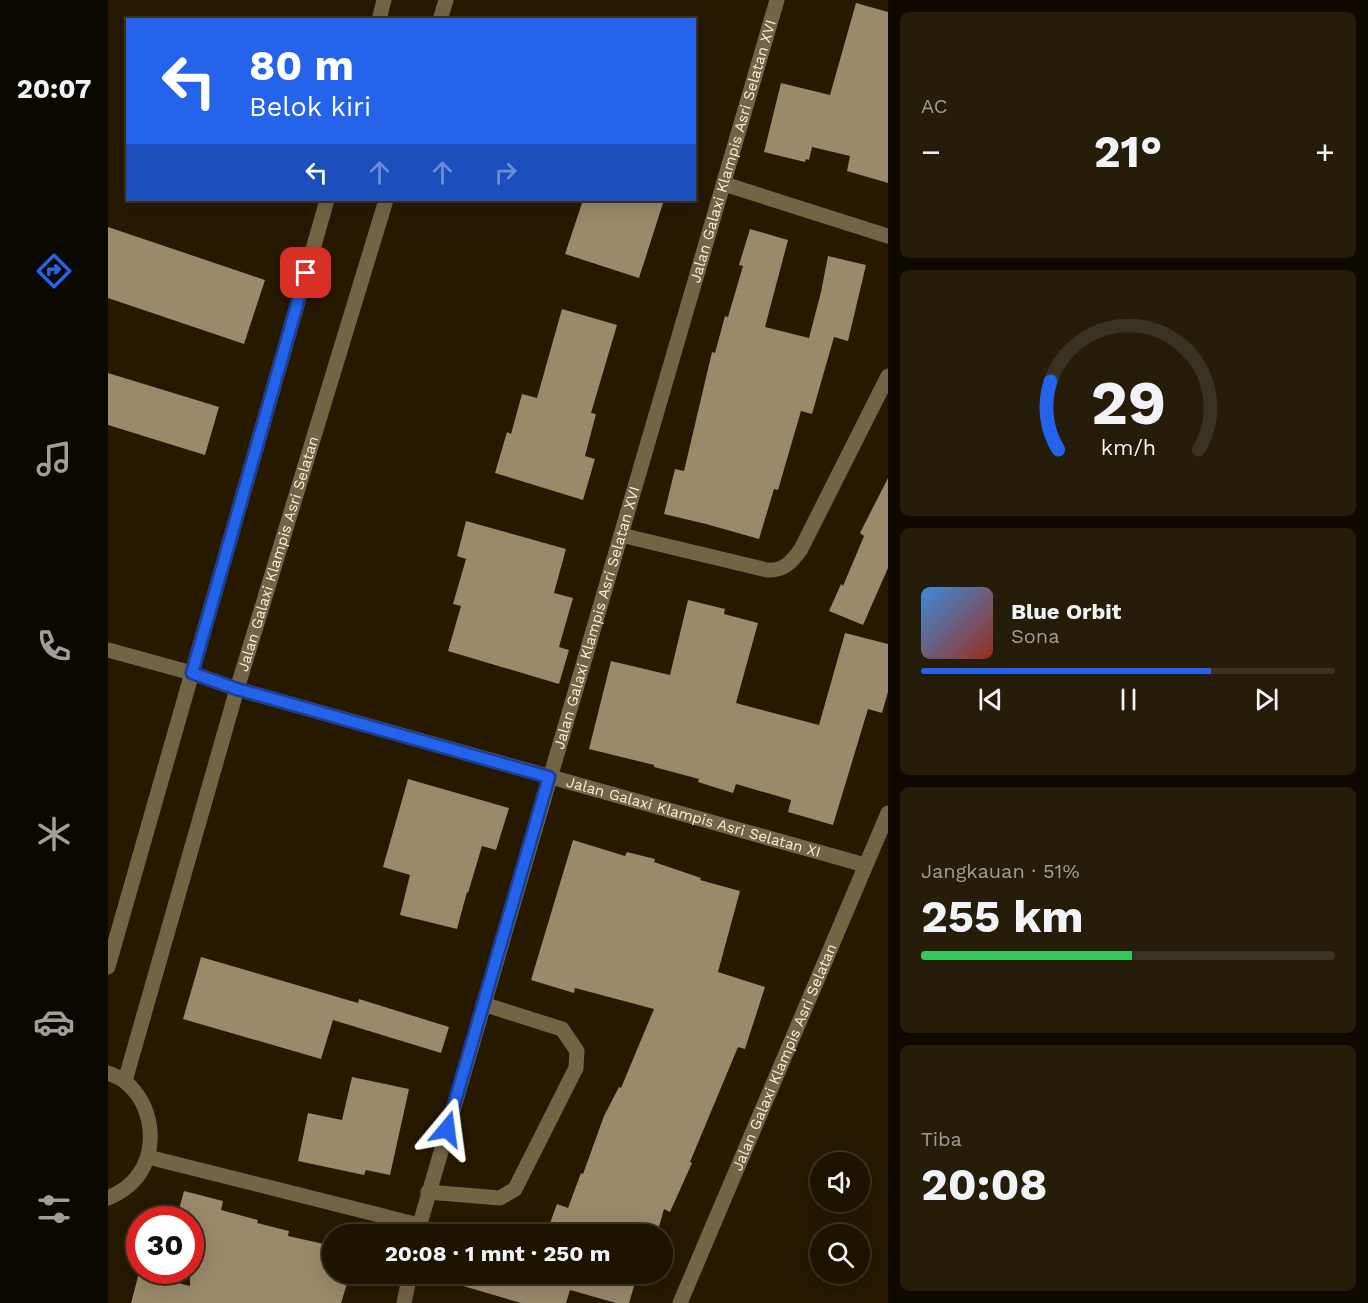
<!DOCTYPE html>
<html lang="id">
<meta charset="utf-8">
<style>
:root{--surface:#1c1300;--page:#251c0a;--text:#f1f3f6;--muted:#a09e99;--line:#3a3222;--accent:#2563eb}
body{margin:0;font-family:"Work Sans",sans-serif;background:var(--page);color:var(--text);height:100vh;display:flex;flex-direction:column;font-size:22px;white-space:nowrap}
*{box-sizing:border-box;margin:0}
p{font-size:20px;color:var(--muted)}
.icon{flex:none;width:33px;height:33px;fill:none;stroke:currentColor;stroke-width:2;stroke-linecap:round;stroke-linejoin:round}
.map{position:relative;flex:1;overflow:hidden}
.side{display:flex;flex-direction:column;gap:12px;padding:12px;background:#0f0a00;width:480px}
.side>*{flex:none}
.banner{position:absolute;left:18px;top:18px;width:570px;height:183px;border-radius:0px;box-shadow:0 6px 24px #0002,0 0 0 2px var(--line);background:#2563eb;color:#fff;overflow:hidden}
.tools{position:absolute;left:702px;top:1152px;display:grid;gap:12px}
.tools a{display:grid;place-items:center;width:60px;height:60px;border-radius:50%;background:var(--surface);box-shadow:0 6px 24px #0002,0 0 0 2px var(--line);font-size:30px}
.speed{position:absolute;left:18px;top:1206px;display:flex;gap:12px;font-size:30px;font-weight:700;text-align:center}
.speed>*{display:grid;place-content:center;width:78px;height:78px;border-radius:50%;background:var(--surface);box-shadow:0 6px 24px #0002,0 0 0 2px var(--line);line-height:1}
.speed .limit{border:9px solid #d22;background:#fff;color:#111}
.pin{position:absolute;display:grid;place-items:center;width:51px;height:51px;color:#fff;margin:-26px;border-radius:12px;box-shadow:0 3px 9px #0006}
.me{position:absolute;width:66px;margin:-33px;rotate:16deg;stroke-linejoin:round;filter:drop-shadow(0 0 4px #0008)}
.turn{display:flex;align-items:center;gap:21px;height:126px;padding:0 24px;font-size:27px}
.turn .icon{width:78px;height:78px;stroke-width:2.5}
.turn b{display:block;font-size:42px;line-height:51px}
.lanes{display:flex;align-items:center;height:57px;padding:0 24px;background:#0003;justify-content:center;gap:30px;direction:ltr}
.lanes .off{opacity:.35}
.big{font-size:45px;font-weight:700;line-height:1.1}
.side .card{flex:1;display:flex;flex-direction:column;justify-content:center;gap:9px;min-width:0;padding:0 21px;border-radius:9px;background:var(--page)}
.side .dial{align-items:center;gap:0}
.dial svg{height:156px;overflow:visible;fill:none;stroke:var(--line);stroke-width:7;stroke-linecap:round;text-anchor:middle}
.dial text{fill:var(--text);stroke:none}
.song{display:flex;align-items:center;gap:18px}
.cover{width:72px;height:72px;border-radius:9px;background:linear-gradient(135deg,hsl(210 70% 55%),hsl(10 70% 35%))}
.played{height:6px;border-radius:3px;background:linear-gradient(90deg,var(--accent) 70%,var(--line) 70%)}
.keys{display:flex;justify-content:space-around;direction:ltr}
.heat{display:flex;justify-content:space-between;align-items:center;font-size:33px;direction:ltr}
.charge{height:9px;border-radius:4px;background:linear-gradient(90deg,#34c759 51%,var(--line) 0)}
.trip{position:absolute;left:214px;top:1224px;width:351px;height:60px;border-radius:30px;background:var(--surface);box-shadow:0 6px 24px #0002,0 0 0 2px var(--line);font-weight:700;line-height:60px;text-align:center}
main{display:flex;flex:1;min-height:0}
.menu{display:flex;flex-direction:column;width:108px;justify-content:space-around;align-items:center;background:#0b0800;color:var(--muted)}
.menu .icon{width:42px;height:42px}
.menu .selected{color:var(--accent)}
.menu b{font-size:27px;color:var(--text)}
.map>svg:first-child{display:block}
</style>
<main>
<nav class="menu">
<b>20:07</b>
<svg class="icon selected" aria-label="directions" viewBox="0 0 24 24"><path d="M12 3l9 9-9 9-9-9zM9 14v-3h6M13 9l2 2-2 2"/></svg>
<svg class="icon" aria-label="music" viewBox="0 0 24 24"><path d="M9 18V5l10-2v13"/><circle cx="6" cy="18" r="3"/><circle cx="16" cy="16" r="3"/></svg>
<svg class="icon" aria-label="phone" viewBox="0 0 24 24"><path d="M5 4h4l2 5-3 2q2 4 5 5l2-3 5 2v4C11 20 4 13 5 4z"/></svg>
<svg class="icon" aria-label="climate" viewBox="0 0 24 24"><path d="M12 3v18M4 7l16 10M4 17L20 7"/></svg>
<svg class="icon" aria-label="car" viewBox="0 0 24 24"><path d="M5 17H2v-5l4-1 3-4h7l3 4 3 1v5h-3M9 17h6M6 11h13"/><circle cx="7" cy="17" r="2"/><circle cx="17" cy="17" r="2"/></svg>
<svg class="icon" aria-label="filters" viewBox="0 0 24 24"><path d="M4 7h16M4 17h16"/><circle cx="9" cy="7" r="2"/><circle cx="15" cy="17" r="2"/></svg>
</nav>
<div class="map">
<svg width="780" height="1303" viewBox="0 0 780 1303">
<rect width="100%" height="100%" fill="#261900"/>
<path fill="#9a896b" d="M 748,3 L 780,12 L 780,183 L 739,171 L 742,156 L 704,147 L 701,160 L 698,159 L 697,162 L 656,152 L 673,83 L 722,95 Z
M 475,200 L 556,200 L 531,278 L 457,254 Z
M 0,227 L 157,280 L 136,344 L 0,298 Z
M 642,229 L 680,240 L 657,327 L 701,338 L 713,292 L 720,256 L 758,265 L 740,341 L 726,337 L 704,414 L 693,411 L 670,490 L 666,489 L 651,539 L 598,524 L 556,514 L 567,469 L 576,471 L 604,352 L 607,353 L 617,316 L 620,317 L 635,266 L 631,265 Z
M 454,309 L 509,325 L 483,413 L 488,414 L 477,456 L 487,459 L 475,500 L 387,473 L 399,432 L 403,434 L 414,394 L 429,398 Z
M 0,373 L 111,407 L 97,455 L 0,425 Z
M 780,478 L 780,568 L 755,625 L 721,611 L 733,584 L 735,586 L 756,536 L 752,533 Z
M 358,521 L 458,549 L 446,593 L 465,598 L 451,647 L 461,650 L 451,684 L 340,651 L 353,606 L 345,604 L 358,559 L 349,556 Z
M 580,600 L 617,609 L 616,614 L 650,623 L 628,703 L 711,725 L 737,633 L 780,644 L 780,692 L 774,713 L 760,709 L 725,825 L 680,812 L 683,800 L 628,784 L 625,793 L 590,782 L 591,779 L 546,767 L 546,765 L 481,749 L 503,661 L 562,675 Z
M 300,779 L 401,808 L 388,850 L 374,846 L 360,893 L 359,892 L 349,929 L 292,915 L 302,875 L 275,867 Z
M 465,840 L 517,856 L 519,852 L 547,859 L 546,862 L 593,878 L 592,880 L 632,891 L 610,972 L 657,987 L 637,1049 L 630,1047 L 582,1162 L 584,1163 L 562,1212 L 556,1209 L 549,1234 L 438,1234 L 449,1204 L 460,1208 L 473,1173 L 475,1174 L 496,1116 L 511,1087 L 513,1088 L 546,1009 L 467,988 L 466,993 L 423,980 Z
M 93,957 L 250,1003 L 251,999 L 341,1027 L 333,1053 L 225,1020 L 213,1059 L 75,1019 Z
M 244,1077 L 301,1089 L 282,1175 L 258,1170 L 256,1175 L 190,1161 L 200,1113 L 234,1120 Z
M 76,1191 L 115,1201 L 113,1210 L 150,1220 L 149,1223 L 181,1231 L 180,1236 L 225,1246 L 225,1274 L 242,1274 L 233,1303 L 23,1303 L 31,1273 L 82,1286 L 82,1220 L 68,1220 Z
M 340,1274 L 521,1274 L 529,1276 L 521,1303 L 508,1303 L 462,1290 L 458,1303 L 413,1303 L 338,1281 Z"/>
<g fill="none" stroke-linecap="round" stroke-linejoin="round">
<g stroke="#746446" stroke-width="15">
<path d="M 271,20 L 276,0"/>
<path d="M 332,20 L 338,0"/>
<path d="M 616,184 L 780,236"/>
<path d="M 513,535 L 659,570 C 676,571 684,562 693,549 L 780,376"/>
<path id="s1" d="M 0,650 L 84,673 L 129,689 L 757,865"/>
<path d="M 0,967 L 219,200"/>
<path d="M 0,1073 C 5,1075 12,1078 16,1081 C 45,1103 51,1149 29,1177 C 21,1187 12,1193 0,1198"/>
<path id="s2" d="M 17,1081 L 129,689 L 278,200"/>
<path d="M 40,1157 L 311,1225"/>
<path d="M 320,1192 L 392,1198 L 407,1189 L 468,1068 L 469,1051 L 454,1029 L 375,1004"/>
<path id="s3" d="M 309,1234 L 669,0"/>
<path d="M 296,1303 L 302,1274"/>
<path id="s4" d="M 572,1303 L 780,813"/>
</g>
</g>
<g fill="none" stroke-linecap="round" stroke-linejoin="round">
<defs>
<path id="route" d="M 198,273 L 84,673 L 129,689 L 441,777 L 339,1129"/>
</defs>
<use href="#route" stroke="#184099" stroke-width="15"/>
<use href="#route" stroke="#2563eb" stroke-width="10"/>
</g>
<g text-anchor="middle" stroke-width="6" stroke-linejoin="round" paint-order="stroke">
<g font-size="15" fill="#f4ebda" stroke="#1b1000">
<text dy="5" stroke="none"><textPath href="#s3" startOffset="1128">Jalan Galaxi Klampis Asri Selatan XVI</textPath></text>
<text dy="5" stroke="none"><textPath href="#s2" startOffset="549">Jalan Galaxi Klampis Asri Selatan</textPath></text>
<text dy="5" stroke="none"><textPath href="#s3" startOffset="642">Jalan Galaxi Klampis Asri Selatan XVI</textPath></text>
<text dy="5" stroke="none"><textPath href="#s1" startOffset="609">Jalan Galaxi Klampis Asri Selatan XI</textPath></text>
<text dy="5" stroke="none"><textPath href="#s4" startOffset="267">Jalan Galaxi Klampis Asri Selatan</textPath></text>
</g>
</g>
</svg>
<div class="tools">
<a><svg class="icon" aria-label="sound" viewBox="0 0 24 24"><path d="M4 9h4l5-4v14l-5-4H4zM17 9q2 3 0 6"/></svg></a>
<a><svg class="icon" aria-label="search" viewBox="0 0 24 24"><circle cx="10" cy="10" r="6"/><path d="M15 15l6 6"/></svg></a>
</div>
<div class="speed"><div class="limit">30</div></div>
<div class="pin" style="left:198px;top:273px;background:#d93025"><svg class="icon" aria-label="arrive" viewBox="0 0 24 24"><path d="M6 21V4h12l-3 4 3 4H6"/></svg></div>
<svg class="me" style="left:339px;top:1129px" viewBox="-20 -20 40 40"><path d="M0-17L14 15 0 8-14 15z" fill="#2563eb" stroke="#fff" stroke-width="4"/></svg>
<div class="trip">20:08 · 1 mnt · 250 m</div>
<div class="banner">
<div class="turn"><svg class="icon" aria-label="left" viewBox="0 0 24 24"><path d="M17 20v-9H6M10 6l-5 5 5 5"/></svg><div><b>80 m</b>Belok kiri</div></div>
<div class="lanes"><svg class="icon" aria-label="left" viewBox="0 0 24 24"><path d="M17 20v-9H6M10 6l-5 5 5 5"/></svg><svg class="icon off" aria-label="ahead" viewBox="0 0 24 24"><path d="M12 20V5M6 11l6-6 6 6"/></svg><svg class="icon off" aria-label="ahead" viewBox="0 0 24 24"><path d="M12 20V5M6 11l6-6 6 6"/></svg><svg class="icon off" aria-label="right" viewBox="0 0 24 24"><path d="M7 20v-9h11M14 6l5 5-5 5"/></svg></div>
</div>
</div>
<section class="side">
<div class="card"><p>AC</p>
<div class="heat"><a>−</a><b class="big">21°</b><a>+</a></div>
</div>
<div class="card dial"><svg viewBox="0 0 100 80">
<path d="M14 69A42 42 0 1 1 86 69"/>
<path d="M14 69A42 42 0 0 1 10 34" stroke="#2563eb"/>
<text x="50" y="56" font-size="32" font-weight="700">29</text>
<text x="50" y="72" font-size="11">km/h</text>
</svg></div>
<div class="card">
<div class="song"><i class="cover"></i><div><b>Blue Orbit</b><p>Sona</p></div></div>
<div class="played"></div>
<div class="keys"><svg class="icon" aria-label="previous" viewBox="0 0 24 24"><path d="M18 5L8 12l10 7zM5 5v14"/></svg><svg class="icon" aria-label="pause" viewBox="0 0 24 24"><path d="M8 5v14M16 5v14"/></svg><svg class="icon" aria-label="next" viewBox="0 0 24 24"><path d="M6 5l10 7-10 7zM19 5v14"/></svg></div>
</div>
<div class="card"><p>Jangkauan · 51%</p><b class="big">255 km</b><div class="charge"></div></div>
<div class="card"><p>Tiba</p><b class="big">20:08</b></div>
</section>
</main>
